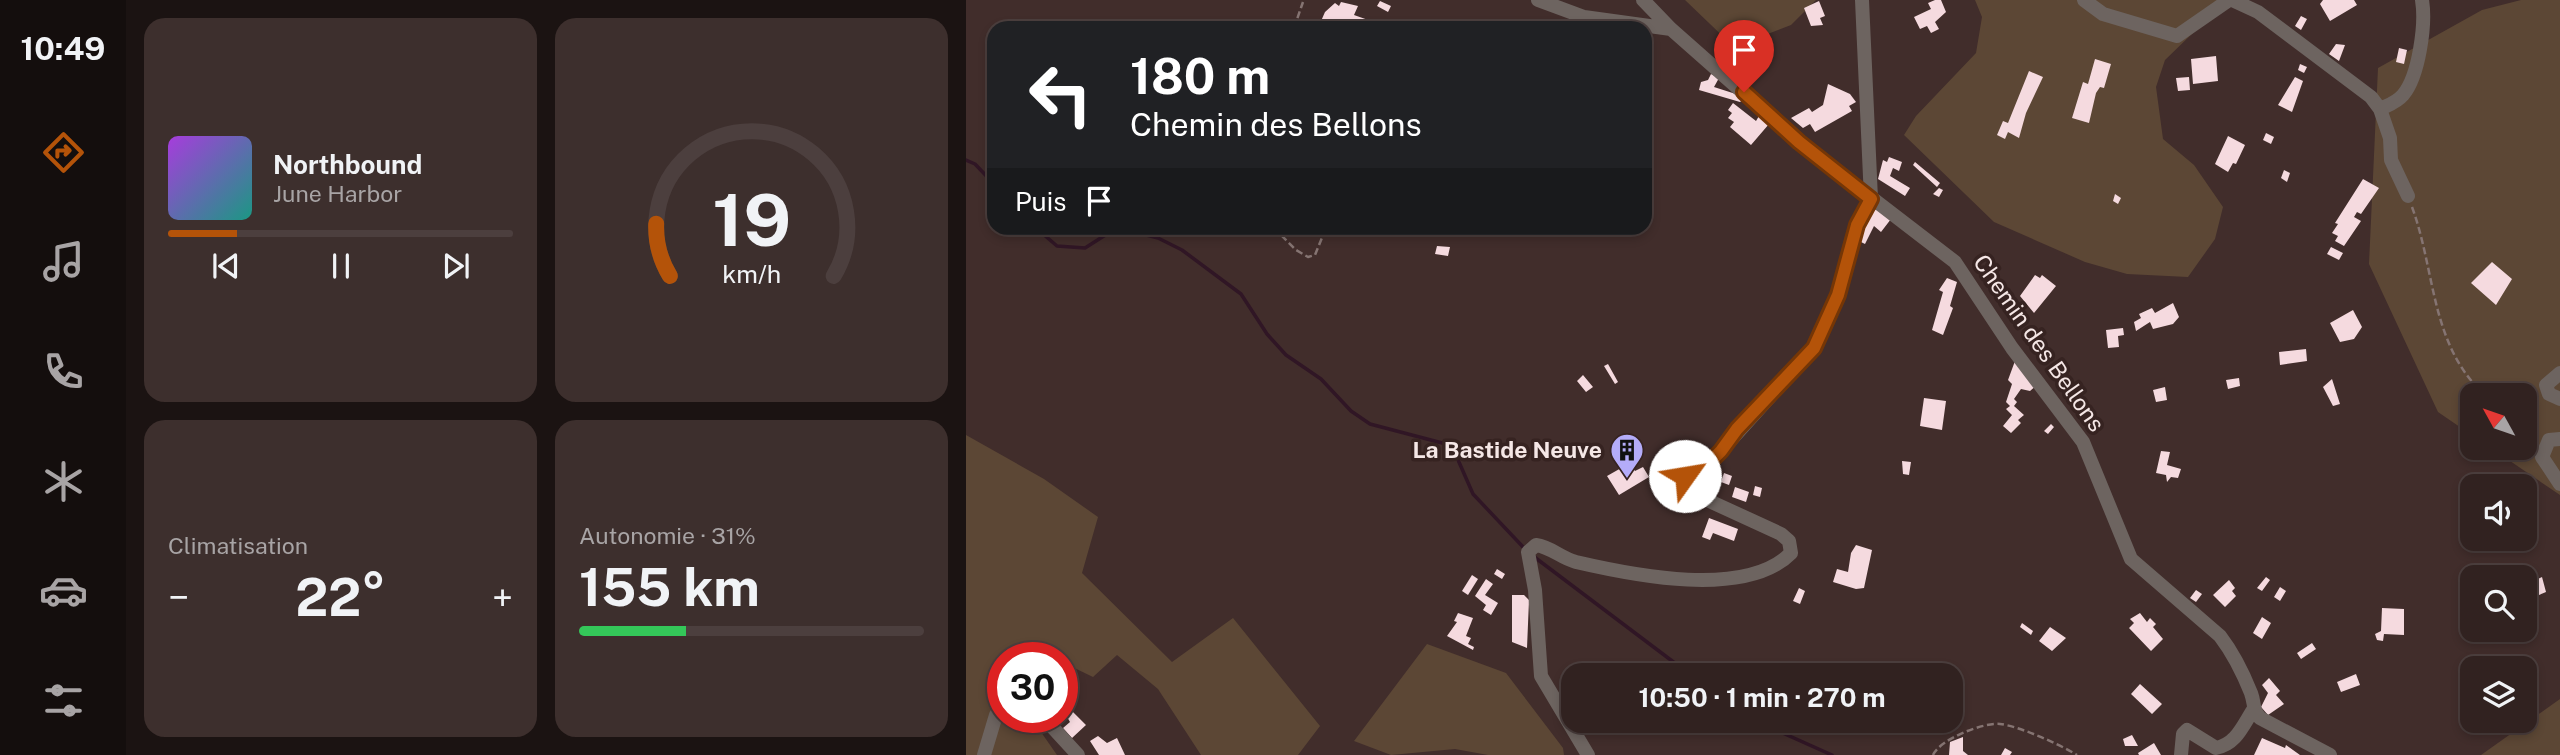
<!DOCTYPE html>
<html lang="fr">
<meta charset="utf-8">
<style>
:root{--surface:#312220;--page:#3d2f2d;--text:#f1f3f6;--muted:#a8a4a5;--line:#4c3f3e;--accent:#b45309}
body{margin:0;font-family:"Public Sans",sans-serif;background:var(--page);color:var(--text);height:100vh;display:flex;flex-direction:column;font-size:26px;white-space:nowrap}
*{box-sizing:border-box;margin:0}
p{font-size:23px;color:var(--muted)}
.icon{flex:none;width:38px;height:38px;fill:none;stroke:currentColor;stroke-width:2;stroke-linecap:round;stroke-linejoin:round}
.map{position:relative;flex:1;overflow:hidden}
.drawer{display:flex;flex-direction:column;gap:18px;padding:18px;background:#1b1312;width:840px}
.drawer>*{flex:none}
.guide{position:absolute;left:21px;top:21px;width:665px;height:214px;border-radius:21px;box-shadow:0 4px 10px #0003,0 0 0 2px var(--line);background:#202124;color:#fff;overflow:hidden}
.needle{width:46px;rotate:310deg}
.fabs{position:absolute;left:1494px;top:383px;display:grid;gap:14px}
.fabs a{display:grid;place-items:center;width:77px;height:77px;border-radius:14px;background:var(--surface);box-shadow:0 4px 10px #0003,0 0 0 2px var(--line);font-size:35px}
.speed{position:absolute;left:21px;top:642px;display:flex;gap:14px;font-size:35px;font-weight:700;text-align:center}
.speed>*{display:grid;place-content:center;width:91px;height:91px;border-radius:50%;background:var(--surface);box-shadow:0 4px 10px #0003,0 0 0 2px var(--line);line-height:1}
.speed .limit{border:10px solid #d22;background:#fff;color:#111}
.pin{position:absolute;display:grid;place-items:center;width:60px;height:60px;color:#fff;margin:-72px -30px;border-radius:50% 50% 50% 0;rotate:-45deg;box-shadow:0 0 7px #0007}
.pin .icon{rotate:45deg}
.me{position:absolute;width:77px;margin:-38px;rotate:58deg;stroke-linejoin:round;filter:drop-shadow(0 0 5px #0008)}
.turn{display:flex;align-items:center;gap:24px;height:147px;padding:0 28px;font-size:32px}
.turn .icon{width:91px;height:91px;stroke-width:2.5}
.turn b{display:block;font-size:49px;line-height:60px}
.then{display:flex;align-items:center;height:66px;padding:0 28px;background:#0003;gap:14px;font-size:26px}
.big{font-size:52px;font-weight:700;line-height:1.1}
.drawer .tile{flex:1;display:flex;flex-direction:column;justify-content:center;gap:10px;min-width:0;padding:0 24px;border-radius:21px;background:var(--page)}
.drawer .dial{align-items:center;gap:0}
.dial svg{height:182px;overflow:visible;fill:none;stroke:var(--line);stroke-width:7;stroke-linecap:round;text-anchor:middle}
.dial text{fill:var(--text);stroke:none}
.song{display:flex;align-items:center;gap:21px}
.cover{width:84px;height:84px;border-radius:10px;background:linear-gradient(135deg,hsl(280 70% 55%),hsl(170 70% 35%))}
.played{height:7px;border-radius:4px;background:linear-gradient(90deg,var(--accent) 20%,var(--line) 20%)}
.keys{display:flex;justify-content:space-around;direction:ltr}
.heat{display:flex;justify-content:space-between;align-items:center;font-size:38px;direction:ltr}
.charge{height:10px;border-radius:5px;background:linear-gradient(90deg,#34c759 31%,var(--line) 0)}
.drawer .tiles{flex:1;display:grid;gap:18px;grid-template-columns:repeat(2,1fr)}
.trip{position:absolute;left:595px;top:663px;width:402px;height:70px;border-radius:21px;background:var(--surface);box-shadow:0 4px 10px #0003,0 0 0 2px var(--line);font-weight:700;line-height:70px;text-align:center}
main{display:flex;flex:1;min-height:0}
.tab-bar{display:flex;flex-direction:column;width:126px;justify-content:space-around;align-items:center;background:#140e0d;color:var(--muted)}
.tab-bar .icon{width:49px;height:49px}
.tab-bar .selected{color:var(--accent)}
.tab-bar b{font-size:32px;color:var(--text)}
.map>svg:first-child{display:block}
</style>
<main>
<nav class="tab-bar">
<b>10:49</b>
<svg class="icon selected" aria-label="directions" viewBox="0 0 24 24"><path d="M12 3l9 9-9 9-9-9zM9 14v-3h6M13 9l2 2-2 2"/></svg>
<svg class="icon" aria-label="music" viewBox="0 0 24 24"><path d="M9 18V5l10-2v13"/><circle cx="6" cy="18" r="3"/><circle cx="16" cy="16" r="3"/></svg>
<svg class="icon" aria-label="phone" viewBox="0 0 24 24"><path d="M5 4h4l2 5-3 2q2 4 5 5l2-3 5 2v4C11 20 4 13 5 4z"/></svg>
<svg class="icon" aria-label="climate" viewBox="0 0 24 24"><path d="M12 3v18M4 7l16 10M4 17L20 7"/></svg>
<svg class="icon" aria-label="car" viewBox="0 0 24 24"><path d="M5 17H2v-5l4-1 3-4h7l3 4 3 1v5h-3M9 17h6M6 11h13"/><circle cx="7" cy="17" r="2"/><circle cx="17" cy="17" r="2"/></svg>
<svg class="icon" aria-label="filters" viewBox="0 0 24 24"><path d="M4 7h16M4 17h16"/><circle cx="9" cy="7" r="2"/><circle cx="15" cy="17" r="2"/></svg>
</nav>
<section class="drawer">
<div class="tiles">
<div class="tile">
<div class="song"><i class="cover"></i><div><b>Northbound</b><p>June Harbor</p></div></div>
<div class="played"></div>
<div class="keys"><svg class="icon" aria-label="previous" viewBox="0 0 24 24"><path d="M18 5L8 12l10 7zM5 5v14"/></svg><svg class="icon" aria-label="pause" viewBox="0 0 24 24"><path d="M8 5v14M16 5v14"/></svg><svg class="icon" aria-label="next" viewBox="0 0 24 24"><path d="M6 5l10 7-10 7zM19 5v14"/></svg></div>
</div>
<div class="tile dial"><svg viewBox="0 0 100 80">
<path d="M14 69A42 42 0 1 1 86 69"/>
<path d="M14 69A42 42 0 0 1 8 46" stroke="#b45309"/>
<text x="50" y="56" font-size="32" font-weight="700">19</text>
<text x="50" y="72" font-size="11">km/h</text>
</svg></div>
<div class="tile"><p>Climatisation</p>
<div class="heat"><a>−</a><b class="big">22°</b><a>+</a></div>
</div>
<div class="tile"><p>Autonomie · 31%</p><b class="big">155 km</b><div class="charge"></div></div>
</div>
</section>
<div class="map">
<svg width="1594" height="755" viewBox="0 0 1594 755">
<rect width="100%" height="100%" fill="#412d2b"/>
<path fill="#5c4735" d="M 719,0 L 850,0 L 825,25 L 768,47 Z
M 1009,0 L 1261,0 L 1199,60 L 1190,87 L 1197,139 L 1228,165 L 1257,207 L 1249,239 L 1222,277 L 1161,274 L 1119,262 L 1028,222 L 938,135 L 950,116 L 1010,53 L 1016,17 Z
M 1555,0 L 1594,0 L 1594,495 L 1525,448 L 1559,448 L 1559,396 L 1507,396 L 1507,436 L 1472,412 L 1403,264 L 1412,68 L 1516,10 Z
M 0,435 L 78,479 L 132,517 L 116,573 L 206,662 L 267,618 L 354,726 L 332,755 L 235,755 L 192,689 L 151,655 L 127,677 L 96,662 L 96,658 L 37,658 L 37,718 L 71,718 L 68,722 L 91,755 L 0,755 Z
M 461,644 L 540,673 L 597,748 L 598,755 L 522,755 L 489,749 L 425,755 L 388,741 Z
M 1594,699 L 1594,755 L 1515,755 Z"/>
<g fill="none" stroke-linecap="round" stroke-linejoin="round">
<path stroke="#301625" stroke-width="3.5" d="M 0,160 L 9,164 L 28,184
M 70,228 L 91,246 L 119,248 L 141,234 L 165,231 L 192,238 L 216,250 L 275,294 L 301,334 L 320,355 L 355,379 L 385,411 L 404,424 L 480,444 L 489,453 L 507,494 L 558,548
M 567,556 L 726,676
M 790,721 L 866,755"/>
</g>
<path fill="#f5dadf" d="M 969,0 L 975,0 L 980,12 L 969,22 L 973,29 L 965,33 L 961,26 L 954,29 L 948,17 L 965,9 L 962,3 Z
M 1357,0 L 1388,0 L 1391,5 L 1364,21 L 1354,4 Z
M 414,1 L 425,6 L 422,12 L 411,6 Z
M 853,1 L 859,16 L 854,18 L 857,25 L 845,26 L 838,8 Z
M 375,2 L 392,6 L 388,15 L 405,21 L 402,28 L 379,23 L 377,28 L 352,28 L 359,12 L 369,3 L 373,6 Z
M 1335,16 L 1341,19 L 1335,30 L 1329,26 Z
M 1370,44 L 1379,45 L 1373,61 L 1363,54 Z
M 1433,48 L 1441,50 L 1438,64 L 1430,62 Z
M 1250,56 L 1252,81 L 1227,84 L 1225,59 Z
M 1129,59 L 1145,64 L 1138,88 L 1134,87 L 1130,93 L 1123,123 L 1106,118 L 1117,82 L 1122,84 Z
M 1334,64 L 1341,67 L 1338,73 L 1332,70 Z
M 1063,71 L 1077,77 L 1060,113 L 1053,138 L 1042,132 L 1039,139 L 1031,135 L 1037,121 L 1042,123 Z
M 745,74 L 753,78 L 748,87 L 776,96 L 777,100 L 774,102 L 733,90 L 735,82 L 742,80 Z
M 1223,77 L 1224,90 L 1212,91 L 1210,78 Z
M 1329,77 L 1337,81 L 1326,112 L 1312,105 Z
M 862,84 L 884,94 L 890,102 L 883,106 L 886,111 L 849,132 L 844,124 L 837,128 L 825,118 L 843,108 L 846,112 L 857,105 Z
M 767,103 L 790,121 L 793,116 L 803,124 L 785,145 L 764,127 L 768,122 L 762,118 L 766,113 L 762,110 Z
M 1300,133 L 1308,137 L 1305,144 L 1297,140 Z
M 1262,136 L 1279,145 L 1270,164 L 1267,163 L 1262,172 L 1249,164 Z
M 923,157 L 936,162 L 933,171 L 927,168 L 924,176 L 944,188 L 939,196 L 912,179 L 917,160 L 921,162 Z
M 949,162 L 974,183 L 971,187 L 947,165 Z
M 1318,170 L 1324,173 L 1321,182 L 1315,178 Z
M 1397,179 L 1413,188 L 1395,214 L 1391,212 L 1388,217 L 1395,221 L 1378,246 L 1369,241 L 1372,236 L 1366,233 L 1372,224 L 1369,223 Z
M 973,188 L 977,190 L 973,197 L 967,194 Z
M 1149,194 L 1155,198 L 1152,204 L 1147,201 Z
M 912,207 L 925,219 L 915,232 L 908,226 L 899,244 L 893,241 L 899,220 Z
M 471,246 L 484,247 L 482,256 L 469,254 Z
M 1365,247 L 1377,253 L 1373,260 L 1361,254 Z
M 1526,262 L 1546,279 L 1530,305 L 1505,283 Z
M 1069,275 L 1074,278 L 1076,275 L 1090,286 L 1068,313 L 1054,296 Z
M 981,278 L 991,282 L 984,306 L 987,308 L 977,335 L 966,330 L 977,292 L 973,290 Z
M 1207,303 L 1213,317 L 1207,324 L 1187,329 L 1184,322 L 1170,331 L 1168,322 L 1175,318 L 1173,314 L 1186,308 L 1189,313 Z
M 1387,310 L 1396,327 L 1388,339 L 1374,342 L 1364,323 Z
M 1157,328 L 1158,335 L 1152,336 L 1153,347 L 1142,348 L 1140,330 Z
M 1340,349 L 1341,361 L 1314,365 L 1313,352 Z
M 1049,361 L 1071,385 L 1064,391 L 1055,389 L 1048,399 L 1051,402 L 1048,406 L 1058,415 L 1052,420 L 1055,423 L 1045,433 L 1037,426 L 1046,415 L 1040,409 L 1044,406 L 1040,402 L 1046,384 L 1042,380 Z
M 642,364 L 652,382 L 649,384 L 638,366 Z
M 617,375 L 627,387 L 620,392 L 611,381 Z
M 1273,378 L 1274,386 L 1262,389 L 1260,380 Z
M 1366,379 L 1374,404 L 1367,406 L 1357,387 Z
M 1199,387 L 1201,400 L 1190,402 L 1187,390 Z
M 958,398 L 980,401 L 976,430 L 954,426 Z
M 1085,424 L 1088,427 L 1082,434 L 1078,431 Z
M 1195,451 L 1204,452 L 1201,465 L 1215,469 L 1212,478 L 1205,477 L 1201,482 L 1200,475 L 1190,473 Z
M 936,461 L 945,462 L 943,475 L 937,474 Z
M 664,463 L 669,471 L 677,467 L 683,477 L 653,495 L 641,476 Z
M 758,473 L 766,476 L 763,485 L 755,482 Z
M 1534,477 L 1548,478 L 1547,486 L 1533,486 Z
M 789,486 L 796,488 L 794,497 L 787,495 Z
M 769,487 L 783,492 L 780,502 L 766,497 Z
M 743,518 L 772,529 L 768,541 L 747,533 L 744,540 L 736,537 Z
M 890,545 L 906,550 L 898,588 L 890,589 L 867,582 L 871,569 L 882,572 L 885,553 Z
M 531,569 L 539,574 L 536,579 L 528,574 Z
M 506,575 L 512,579 L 502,595 L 496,591 Z
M 1300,577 L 1304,580 L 1296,591 L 1291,588 Z
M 1576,577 L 1580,592 L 1559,601 L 1559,585 Z
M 520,579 L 527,584 L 519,595 L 532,603 L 525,615 L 517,610 L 520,605 L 509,596 Z
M 1263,580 L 1269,588 L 1266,591 L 1270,596 L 1259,607 L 1247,595 Z
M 1314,587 L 1320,591 L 1314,601 L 1308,597 Z
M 833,588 L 839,591 L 834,604 L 827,601 Z
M 1230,590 L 1236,594 L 1230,602 L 1224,598 Z
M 546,595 L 558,595 L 563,600 L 561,648 L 546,642 Z
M 1416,608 L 1438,609 L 1438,635 L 1418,634 L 1417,641 L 1411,640 L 1409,634 L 1415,631 Z
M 492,613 L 507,618 L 500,636 L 505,638 L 502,644 L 508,647 L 507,650 L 481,636 L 491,622 L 488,621 Z
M 1174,613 L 1181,622 L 1184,618 L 1190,624 L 1187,627 L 1197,639 L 1185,651 L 1163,628 L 1168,623 L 1164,619 Z
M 1296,617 L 1305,623 L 1296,639 L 1287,633 Z
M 1056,623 L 1067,631 L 1065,635 L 1054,627 Z
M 1084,627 L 1100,638 L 1086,651 L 1073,641 Z
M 1346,643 L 1350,649 L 1335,659 L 1331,653 Z
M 1390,674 L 1394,685 L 1375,692 L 1371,682 Z
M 1303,678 L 1314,691 L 1310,695 L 1318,704 L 1302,715 L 1295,707 L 1302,693 L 1296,685 Z
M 1174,684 L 1196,704 L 1186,714 L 1165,694 Z
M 105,710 L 120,725 L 106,738 L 97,728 L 104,722 L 100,715 Z
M 1166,735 L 1172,746 L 1159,746 L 1157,739 Z
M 132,736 L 141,743 L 151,738 L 159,755 L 133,755 L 124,741 Z
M 997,737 L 997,751 L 1002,755 L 983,755 L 984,742 Z
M 1296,738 L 1319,748 L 1320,745 L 1334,755 L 1288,755 Z
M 1188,743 L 1195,755 L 1173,755 L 1172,753 Z
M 1039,748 L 1046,752 L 1044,755 L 1035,755 Z"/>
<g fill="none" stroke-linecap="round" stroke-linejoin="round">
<path stroke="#857472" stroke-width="2.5" stroke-dasharray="7 3.5" stroke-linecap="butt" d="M 328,28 L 337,2
M 1446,207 C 1470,272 1464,346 1520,396
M 308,228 L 330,250 L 342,257 L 349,255 L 360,228
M 1559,434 L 1568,445
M 967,755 C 974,739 1018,722 1034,724 C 1053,726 1095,745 1111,755"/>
<path stroke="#6d6460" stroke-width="14" d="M 572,0 L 618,17 L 705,29
M 677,0 L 705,29 L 833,142 L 989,262 L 1046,348 L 1117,442 L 1165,559 L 1254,636 C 1267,653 1277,673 1285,693 C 1289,704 1286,709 1294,718 L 1364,755
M 1118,0 L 1137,14 L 1211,36 L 1263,0
M 1266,0 L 1292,12 L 1405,97 L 1414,109 L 1424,138 L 1425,160 L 1442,196
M 1414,109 C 1422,105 1430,103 1437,95 C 1453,76 1460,24 1456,0
M 1594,373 L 1580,385 L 1583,394 L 1594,399
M 1594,439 L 1583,440 L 1576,457 L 1594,484
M 78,718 L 112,755
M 18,755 L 30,715 L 37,705
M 622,755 L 575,676 L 569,590 L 562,552 L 570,545 C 585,547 595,558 610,562 C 666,575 780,599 825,553 L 823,541 L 815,534 L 739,499 L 719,476 L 720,471 L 746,460 L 755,451 L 848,348 L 872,295 L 891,225 L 905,199 L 896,0
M 1215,755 L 1217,734 L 1221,730 L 1250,748 C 1270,744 1276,727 1287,710"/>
</g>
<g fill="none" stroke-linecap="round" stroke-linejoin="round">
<defs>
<path id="route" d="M 719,476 L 720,471 L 746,460 L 755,451 L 771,429 L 848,348 L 872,295 L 891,225 L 905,199 L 833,142 L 778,92"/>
</defs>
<use href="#route" stroke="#753606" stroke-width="18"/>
<use href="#route" stroke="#b45309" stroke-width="12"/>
</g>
<defs>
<symbol id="building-pin" viewBox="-11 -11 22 30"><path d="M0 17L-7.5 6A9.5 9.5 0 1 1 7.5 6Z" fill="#b4acf9" stroke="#362321"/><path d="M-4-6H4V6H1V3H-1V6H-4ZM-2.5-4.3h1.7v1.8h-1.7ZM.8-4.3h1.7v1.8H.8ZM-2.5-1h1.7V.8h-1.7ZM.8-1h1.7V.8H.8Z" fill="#111"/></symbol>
</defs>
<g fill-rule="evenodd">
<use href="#building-pin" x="642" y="431" width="38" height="52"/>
</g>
<g text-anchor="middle" stroke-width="7" stroke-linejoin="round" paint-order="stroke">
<g font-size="23" fill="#f5e7e6" stroke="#362321">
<text transform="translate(1073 343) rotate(55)" y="8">Chemin des Bellons</text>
</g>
<g font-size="23" font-weight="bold" fill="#f5e7e6" stroke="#362321" text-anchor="end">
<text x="636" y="458">La Bastide Neuve</text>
</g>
</g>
</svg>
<div class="fabs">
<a><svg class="needle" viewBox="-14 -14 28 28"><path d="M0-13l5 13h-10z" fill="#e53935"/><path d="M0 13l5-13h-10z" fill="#a8a4a5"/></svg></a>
<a><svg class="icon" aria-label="sound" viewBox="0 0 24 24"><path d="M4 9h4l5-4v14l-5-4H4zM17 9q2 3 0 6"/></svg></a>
<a><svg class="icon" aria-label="search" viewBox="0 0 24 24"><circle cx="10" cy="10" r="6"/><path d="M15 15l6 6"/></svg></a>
<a><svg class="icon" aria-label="layers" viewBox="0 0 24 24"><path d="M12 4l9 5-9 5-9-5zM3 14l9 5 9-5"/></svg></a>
</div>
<div class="speed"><div class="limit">30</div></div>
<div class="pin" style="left:778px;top:92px;background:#d93025"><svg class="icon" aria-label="arrive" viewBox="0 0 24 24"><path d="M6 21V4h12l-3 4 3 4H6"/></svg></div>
<svg class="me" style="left:719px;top:476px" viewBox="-20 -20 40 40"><circle r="19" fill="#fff"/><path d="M0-13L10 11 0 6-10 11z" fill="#b45309"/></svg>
<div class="trip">10:50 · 1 min · 270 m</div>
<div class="guide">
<div class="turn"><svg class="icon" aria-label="left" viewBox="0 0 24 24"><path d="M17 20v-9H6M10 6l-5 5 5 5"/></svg><div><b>180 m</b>Chemin des Bellons</div></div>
<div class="then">Puis<svg class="icon" aria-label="arrive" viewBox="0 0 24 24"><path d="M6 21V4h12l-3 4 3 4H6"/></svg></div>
</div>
</div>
</main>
